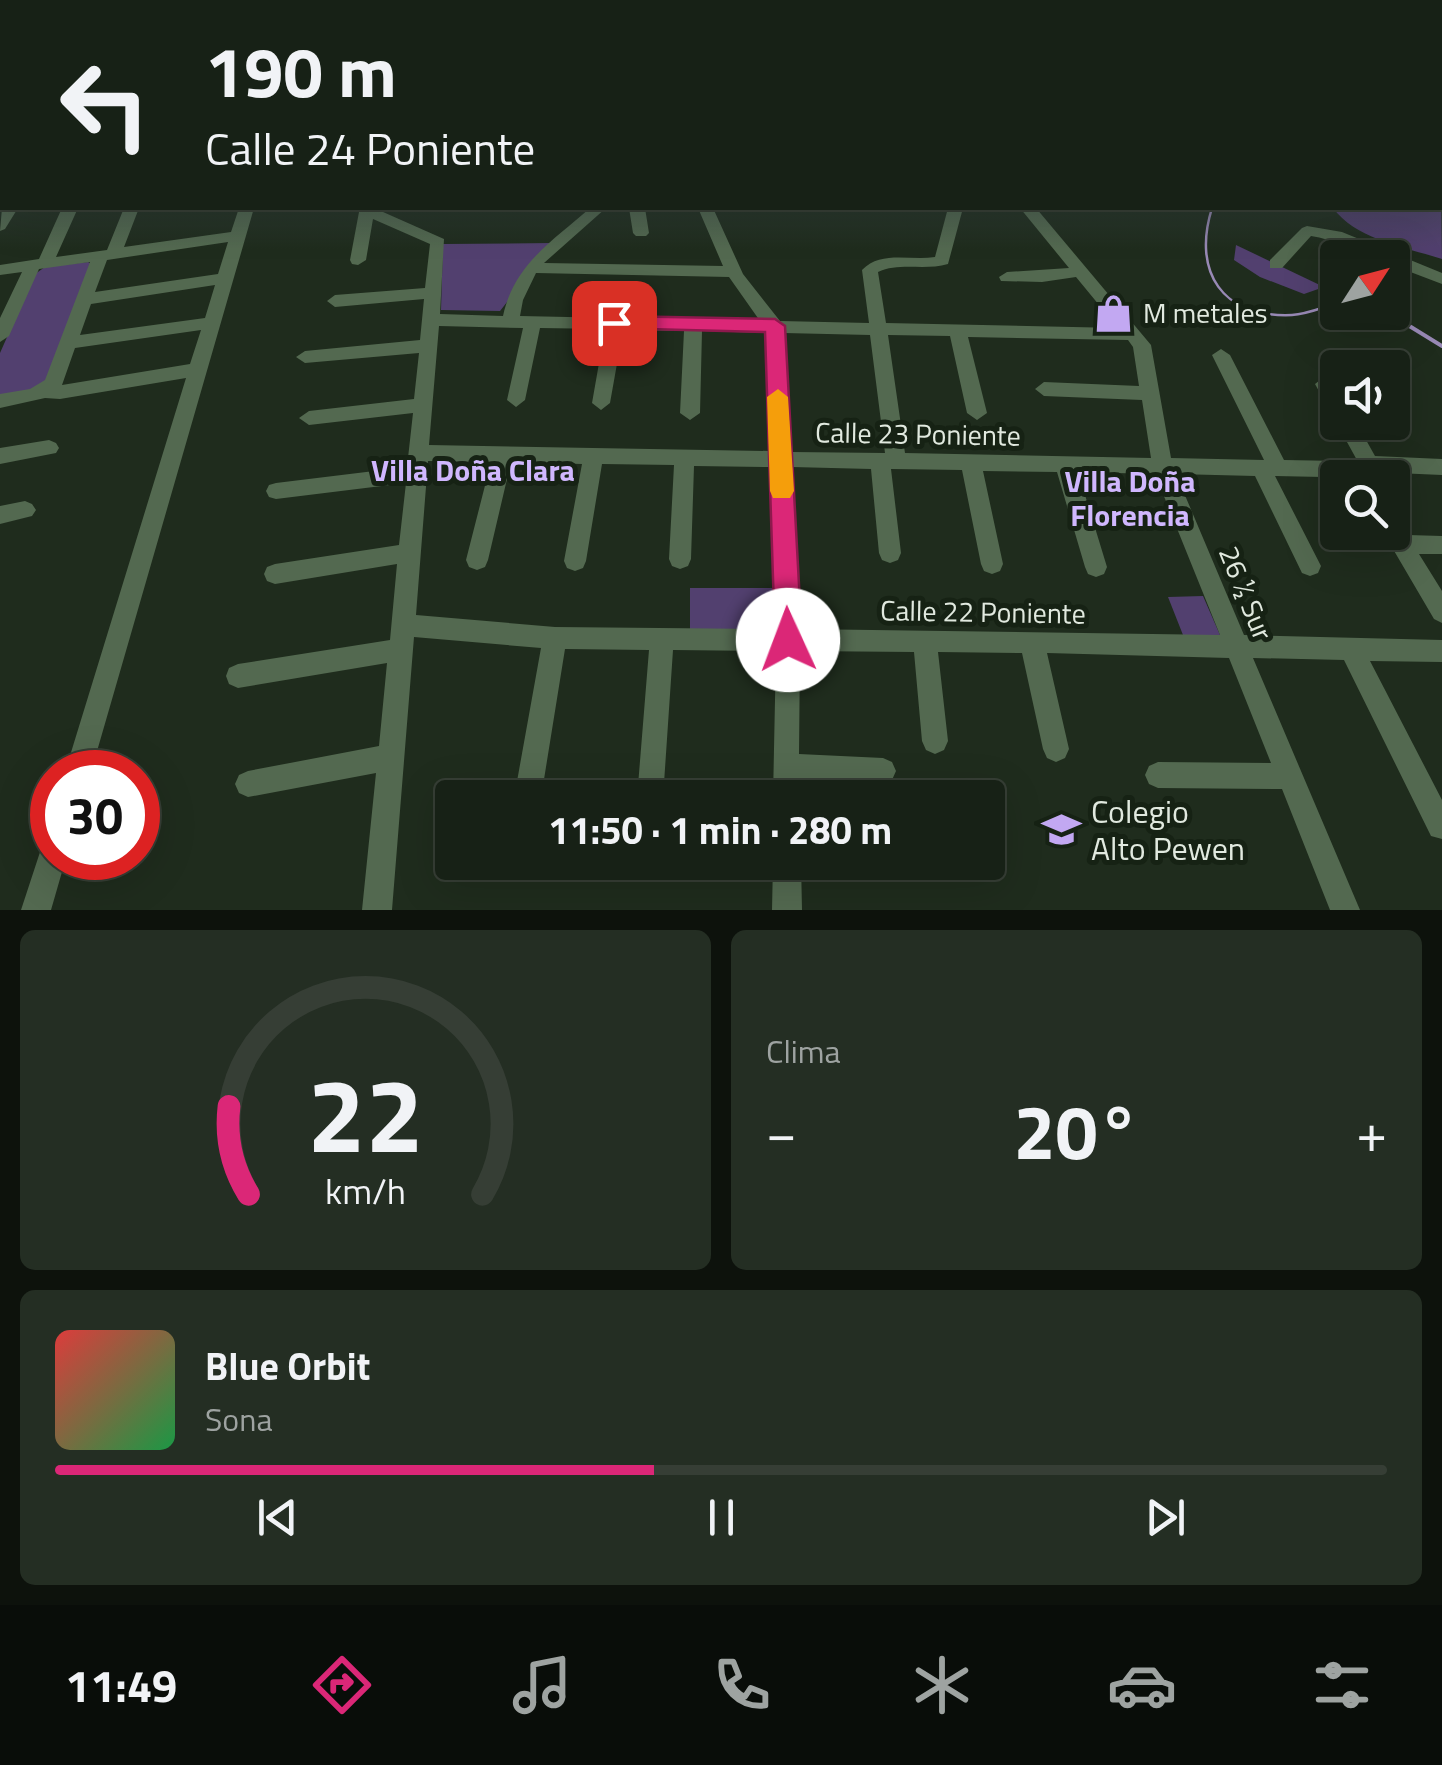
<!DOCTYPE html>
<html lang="es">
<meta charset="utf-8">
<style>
:root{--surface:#172116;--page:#242e23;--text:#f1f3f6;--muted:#9ea3a1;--line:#363e35;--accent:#db2777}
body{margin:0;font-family:"Titillium Web",sans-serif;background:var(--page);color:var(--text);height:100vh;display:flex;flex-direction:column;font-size:38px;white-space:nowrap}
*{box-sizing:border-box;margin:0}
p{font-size:32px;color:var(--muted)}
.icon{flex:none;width:55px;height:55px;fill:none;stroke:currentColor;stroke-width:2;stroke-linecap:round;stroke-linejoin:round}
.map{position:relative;height:910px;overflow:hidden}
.panel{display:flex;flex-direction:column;gap:20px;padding:20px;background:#0d120c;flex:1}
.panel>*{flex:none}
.hud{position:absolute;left:0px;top:0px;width:1442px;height:210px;box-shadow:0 10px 40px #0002,0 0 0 2px var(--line);background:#172116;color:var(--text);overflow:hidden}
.needle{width:65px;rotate:54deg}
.fabs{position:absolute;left:1320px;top:240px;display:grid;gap:20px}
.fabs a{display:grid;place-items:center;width:90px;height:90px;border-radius:10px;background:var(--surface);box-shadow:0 10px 40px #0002,0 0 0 2px var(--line);font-size:50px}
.speed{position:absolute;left:30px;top:750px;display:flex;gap:20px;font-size:50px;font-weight:700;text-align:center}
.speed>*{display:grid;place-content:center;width:130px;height:130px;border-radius:50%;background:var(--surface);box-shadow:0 10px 40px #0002,0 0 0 2px var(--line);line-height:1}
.speed .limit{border:15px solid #d22;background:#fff;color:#111}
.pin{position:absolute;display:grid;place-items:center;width:85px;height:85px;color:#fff;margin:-42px;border-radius:20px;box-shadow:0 5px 15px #0006}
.me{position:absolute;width:110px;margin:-55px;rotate:358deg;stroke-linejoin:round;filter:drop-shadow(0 0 8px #0008)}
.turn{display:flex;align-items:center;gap:35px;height:210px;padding:0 40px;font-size:45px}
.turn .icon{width:130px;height:130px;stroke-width:2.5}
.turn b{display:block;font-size:70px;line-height:85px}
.big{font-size:75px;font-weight:700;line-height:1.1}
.panel .widget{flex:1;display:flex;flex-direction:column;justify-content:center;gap:15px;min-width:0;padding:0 35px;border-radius:15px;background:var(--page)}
.panel .dial{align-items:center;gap:0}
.dial svg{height:260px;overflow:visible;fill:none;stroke:var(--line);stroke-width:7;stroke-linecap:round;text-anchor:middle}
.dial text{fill:var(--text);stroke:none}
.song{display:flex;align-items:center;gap:30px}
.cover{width:120px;height:120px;border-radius:15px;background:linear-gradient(135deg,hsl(0 70% 55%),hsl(140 70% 35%))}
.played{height:10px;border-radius:5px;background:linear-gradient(90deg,var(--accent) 45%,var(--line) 45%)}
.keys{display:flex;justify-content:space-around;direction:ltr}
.heat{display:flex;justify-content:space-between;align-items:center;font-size:55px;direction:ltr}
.panel .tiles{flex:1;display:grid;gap:20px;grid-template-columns:1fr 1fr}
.widget:last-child{grid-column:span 2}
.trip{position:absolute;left:435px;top:780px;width:570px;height:100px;border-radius:10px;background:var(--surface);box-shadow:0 10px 40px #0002,0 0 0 2px var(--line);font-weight:700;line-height:100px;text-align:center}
.dock{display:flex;height:160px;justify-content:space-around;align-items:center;background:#090d09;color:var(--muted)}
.dock .icon{width:70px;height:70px}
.dock .on{color:var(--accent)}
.dock b{font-size:45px;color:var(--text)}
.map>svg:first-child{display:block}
</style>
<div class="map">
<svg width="1442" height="910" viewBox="0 0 1442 910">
<rect width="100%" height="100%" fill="#1f2c1d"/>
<path fill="#52406f" d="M 1440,122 L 1442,259 C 1405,247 1357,240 1333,208 L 1440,208 Z
M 553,243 L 500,311 L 441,310 L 443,244 Z
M 1236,245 L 1324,287 L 1304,294 L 1260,277 L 1234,260 Z
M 88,262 L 95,266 L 49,382 L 34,391 L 0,398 L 0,353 L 35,274 L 45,267 Z
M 690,588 L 785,588 L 787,638 L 690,640 Z
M 1203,596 L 1220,635 L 1183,635 L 1168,597 Z"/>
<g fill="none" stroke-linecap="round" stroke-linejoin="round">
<path stroke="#9889b5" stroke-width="2.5" d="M 1212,208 C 1192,272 1222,318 1292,315 C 1308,314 1323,307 1338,303
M 1387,312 L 1402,321"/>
<path stroke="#9889b5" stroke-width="4" d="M 1398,319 L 1442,346"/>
<path fill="#536950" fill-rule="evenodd" d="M 2,208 L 18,208 L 5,229 L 0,231 Z
M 62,208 L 78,208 L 56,257 L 107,250 L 124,208 L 139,208 L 124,247 L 231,232 L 239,208 L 254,208 L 91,772 L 65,772 L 186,378 L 60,399 L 45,398 L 0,408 L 0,394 L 30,389 L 45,380 L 90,262 L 39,269 L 9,336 L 0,342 L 0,318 L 22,272 L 0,275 L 0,265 L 39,259 ZM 228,242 L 218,274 L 95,292 L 107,260 ZM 215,285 L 205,318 L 80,335 L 91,304 ZM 201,330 L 190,364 L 62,385 L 75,348 Z
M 354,208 L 374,208 L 444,239 L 440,314 L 503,316 C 514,264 553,241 590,208 L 606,208 L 544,263 L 723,266 L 698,208 L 713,208 L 743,274 L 780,321 L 869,323 L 862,270 C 881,250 910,261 935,257 L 948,208 L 963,208 L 948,264 C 925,271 899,262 878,272 L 886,323 L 1118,328 L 1076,277 L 1042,282 L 1001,281 L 999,277 L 1007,272 L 1069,268 L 1020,208 L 1036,208 L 1151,345 L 1171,458 L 1264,460 L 1212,355 L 1221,349 L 1230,355 L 1284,460 L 1341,461 L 1354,466 L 1358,462 L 1336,422 L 1338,420 L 1338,422 L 1356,422 L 1375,456 L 1442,459 L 1442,475 L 1373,472 L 1371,478 L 1275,476 L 1321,566 L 1318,573 L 1310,576 L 1302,573 L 1255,476 L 1176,474 L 1244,635 L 1442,640 L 1442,662 L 1370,661 L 1442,800 L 1442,839 L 1431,836 L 1344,660 L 1253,658 L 1360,910 L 1330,910 L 1282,789 L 1158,788 L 1149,784 L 1145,775 L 1149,766 L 1158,762 L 1271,763 L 1229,658 L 1047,653 L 1069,749 L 1065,758 L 1056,762 L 1047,758 L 1043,749 L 1022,653 L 938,652 L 948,741 L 944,750 L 935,754 L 926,750 L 922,741 L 914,652 L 800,651 L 799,754 L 883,758 L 892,762 L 896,771 L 892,780 L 883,784 L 799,781 L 799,798 L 773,798 L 776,651 L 673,650 L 663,798 L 637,798 L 649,650 L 565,649 L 541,798 L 514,798 L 541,648 L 414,637 L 392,910 L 362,910 L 376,773 L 248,797 L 239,793 L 235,784 L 239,775 L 248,771 L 379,746 L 387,663 L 238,688 L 229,684 L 226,676 L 229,668 L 238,664 L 390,640 L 397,564 L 275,584 L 267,581 L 264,574 L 267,567 L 275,564 L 399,545 L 406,483 L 276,499 L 269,497 L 266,491 L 269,485 L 276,483 L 407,467 L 413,413 L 309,425 L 299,418 L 309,411 L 414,399 L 419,353 L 305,363 L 296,357 L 305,351 L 420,340 L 424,299 L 335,307 L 327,301 L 335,295 L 425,288 L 430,244 L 373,219 L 366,260 L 358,265 L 352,264 L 350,260 L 359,212 ZM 536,273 L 729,277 L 760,321 L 520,316 L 523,300 ZM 439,326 L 523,328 L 507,400 L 516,407 L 525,400 L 540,328 L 605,329 L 592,403 L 601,410 L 610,403 L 623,330 L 684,331 L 680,413 L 690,420 L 700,413 L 702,331 L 767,333 L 771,451 L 429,445 ZM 784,333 L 870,335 L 885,453 L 791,452 ZM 888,335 L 950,336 L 967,413 L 977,420 L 987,413 L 968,337 L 1128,340 L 1133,347 L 1139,386 L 1044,382 L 1035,389 L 1044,396 L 1142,400 L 1151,458 L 905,453 ZM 428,461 L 491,462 L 466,560 L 469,567 L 477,570 L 485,567 L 488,560 L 511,462 L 582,464 L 564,561 L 567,568 L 575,571 L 583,568 L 586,561 L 602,464 L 674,465 L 669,559 L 672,566 L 680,569 L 688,566 L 691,559 L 694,466 L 771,467 L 776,629 L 555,627 L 416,615 ZM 792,467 L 871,469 L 879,553 L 882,560 L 890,563 L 898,560 L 901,553 L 891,469 L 962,470 L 981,564 L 984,571 L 992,574 L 1000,571 L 1003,564 L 983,471 L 1057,472 L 1085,567 L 1088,574 L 1096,577 L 1104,574 L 1107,567 L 1078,472 L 1155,474 L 1220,635 L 800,629 Z
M 629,208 L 645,208 L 649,233 L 646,236 L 636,236 L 633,233 Z
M 1307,226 L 1342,232 L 1442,273 L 1442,284 L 1392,265 L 1392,258 C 1364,258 1339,240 1311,236 L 1282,268 L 1270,268 L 1270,260 L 1302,228 Z
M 1324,377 L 1331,379 L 1338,391 L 1338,415 L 1331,413 L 1315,384 Z
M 49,440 L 56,443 L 59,448 L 56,453 L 0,464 L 0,448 Z
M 25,501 L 32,504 L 36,510 L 32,516 L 0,524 L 0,506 Z
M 1392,519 L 1400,522 L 1408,535 L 1442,536 L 1442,554 L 1419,554 L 1442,591 L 1442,623 L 1434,619 L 1383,532 L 1392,532 Z
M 52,842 L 52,858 L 66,858 L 51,910 L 21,910 L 42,846 Z
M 773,862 L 801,862 L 802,910 L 772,910 Z"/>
</g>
<linearGradient id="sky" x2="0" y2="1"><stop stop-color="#111810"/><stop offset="0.49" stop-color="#3c4b4c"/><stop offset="1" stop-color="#3c4b4c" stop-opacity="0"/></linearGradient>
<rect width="1442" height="249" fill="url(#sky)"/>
<path fill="#db2777" stroke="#8e194d" stroke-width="2.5" d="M 614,316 L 775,319 L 785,326 L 802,640 L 798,649 L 788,652 L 779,649 L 775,640 L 765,332 L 608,328 L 608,318 Z"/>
<path fill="#f59e0b" d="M 778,389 L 788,397 L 794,491 L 790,498 L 773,498 L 770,491 L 767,397 Z"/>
<defs>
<symbol id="shop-bare" viewBox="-9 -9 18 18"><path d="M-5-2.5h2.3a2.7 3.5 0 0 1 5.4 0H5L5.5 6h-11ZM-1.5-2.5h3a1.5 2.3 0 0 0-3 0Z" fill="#c2a8f2" stroke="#162214" stroke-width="2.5" paint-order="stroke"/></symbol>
<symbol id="school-bare" viewBox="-9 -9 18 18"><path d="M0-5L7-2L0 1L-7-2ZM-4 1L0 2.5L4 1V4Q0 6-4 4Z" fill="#c2a8f2" stroke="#162214" stroke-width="2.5" paint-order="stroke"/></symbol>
</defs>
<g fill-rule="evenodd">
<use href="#shop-bare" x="1086" y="286" width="55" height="55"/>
<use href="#school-bare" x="1034" y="802" width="55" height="55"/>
</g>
<g text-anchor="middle" stroke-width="10" stroke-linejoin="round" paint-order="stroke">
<g font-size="28" fill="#e1e9df" stroke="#162214" text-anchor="start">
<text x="1143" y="323">M metales</text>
</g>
<g font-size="28" fill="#e1e9df" stroke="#162214">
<text transform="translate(918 434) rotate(1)" y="10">Calle 23 Poniente</text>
<text transform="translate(1246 593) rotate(68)" y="10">26 ½ Sur</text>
<text transform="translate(983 612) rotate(1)" y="10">Calle 22 Poniente</text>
</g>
<g font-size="30" font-weight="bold" fill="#d0b7fe" stroke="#162214">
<text x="473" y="481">Villa Doña Clara</text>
<text x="1130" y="492">Villa Doña<tspan x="1130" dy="34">Florencia</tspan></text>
</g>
<g font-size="32" fill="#e1e9df" stroke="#162214" text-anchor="start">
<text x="1091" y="823">Colegio<tspan x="1091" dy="37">Alto Pewen</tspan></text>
</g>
</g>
</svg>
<div class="fabs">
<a><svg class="needle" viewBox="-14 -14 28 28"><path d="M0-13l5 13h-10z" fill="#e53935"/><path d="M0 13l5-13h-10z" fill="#9ea3a1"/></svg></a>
<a><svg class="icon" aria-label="sound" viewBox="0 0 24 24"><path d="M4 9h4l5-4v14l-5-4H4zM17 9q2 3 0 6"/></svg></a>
<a><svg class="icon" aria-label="search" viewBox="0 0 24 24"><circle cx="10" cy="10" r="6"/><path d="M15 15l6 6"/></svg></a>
</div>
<div class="speed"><div class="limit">30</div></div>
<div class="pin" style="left:614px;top:323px;background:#d93025"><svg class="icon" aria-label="arrive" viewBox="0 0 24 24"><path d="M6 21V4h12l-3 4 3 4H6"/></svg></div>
<svg class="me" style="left:788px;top:640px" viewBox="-20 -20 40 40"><circle r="19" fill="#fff"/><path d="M0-13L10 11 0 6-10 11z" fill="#db2777"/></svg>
<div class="trip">11:50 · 1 min · 280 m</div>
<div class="hud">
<div class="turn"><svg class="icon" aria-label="left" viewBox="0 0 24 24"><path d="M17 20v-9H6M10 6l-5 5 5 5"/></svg><div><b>190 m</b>Calle 24 Poniente</div></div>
</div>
</div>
<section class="panel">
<div class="tiles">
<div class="widget dial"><svg viewBox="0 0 100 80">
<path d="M14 69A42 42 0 1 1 86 69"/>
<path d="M14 69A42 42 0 0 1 8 42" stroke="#db2777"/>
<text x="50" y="56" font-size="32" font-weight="700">22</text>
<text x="50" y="72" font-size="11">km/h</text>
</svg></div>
<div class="widget"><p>Clima</p>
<div class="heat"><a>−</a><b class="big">20°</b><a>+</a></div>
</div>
<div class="widget">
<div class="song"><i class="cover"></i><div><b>Blue Orbit</b><p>Sona</p></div></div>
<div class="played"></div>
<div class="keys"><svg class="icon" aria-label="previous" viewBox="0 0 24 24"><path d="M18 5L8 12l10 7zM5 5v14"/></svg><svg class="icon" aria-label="pause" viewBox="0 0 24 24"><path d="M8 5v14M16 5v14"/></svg><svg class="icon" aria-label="next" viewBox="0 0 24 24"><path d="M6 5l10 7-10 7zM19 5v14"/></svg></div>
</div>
</div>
</section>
<nav class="dock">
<b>11:49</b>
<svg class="icon on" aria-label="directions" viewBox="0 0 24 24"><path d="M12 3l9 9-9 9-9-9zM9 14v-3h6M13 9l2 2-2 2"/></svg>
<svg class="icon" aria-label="music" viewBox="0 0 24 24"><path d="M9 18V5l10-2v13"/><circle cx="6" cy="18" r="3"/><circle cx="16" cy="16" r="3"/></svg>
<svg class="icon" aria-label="phone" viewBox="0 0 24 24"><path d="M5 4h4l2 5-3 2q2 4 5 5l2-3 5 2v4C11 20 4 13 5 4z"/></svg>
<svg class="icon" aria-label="climate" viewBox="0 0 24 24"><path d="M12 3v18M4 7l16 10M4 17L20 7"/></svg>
<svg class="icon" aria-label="car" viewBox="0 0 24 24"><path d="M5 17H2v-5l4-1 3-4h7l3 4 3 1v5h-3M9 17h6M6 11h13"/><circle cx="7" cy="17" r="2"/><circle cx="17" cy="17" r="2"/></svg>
<svg class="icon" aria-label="filters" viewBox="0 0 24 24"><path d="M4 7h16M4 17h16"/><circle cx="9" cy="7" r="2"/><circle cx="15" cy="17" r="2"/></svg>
</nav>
